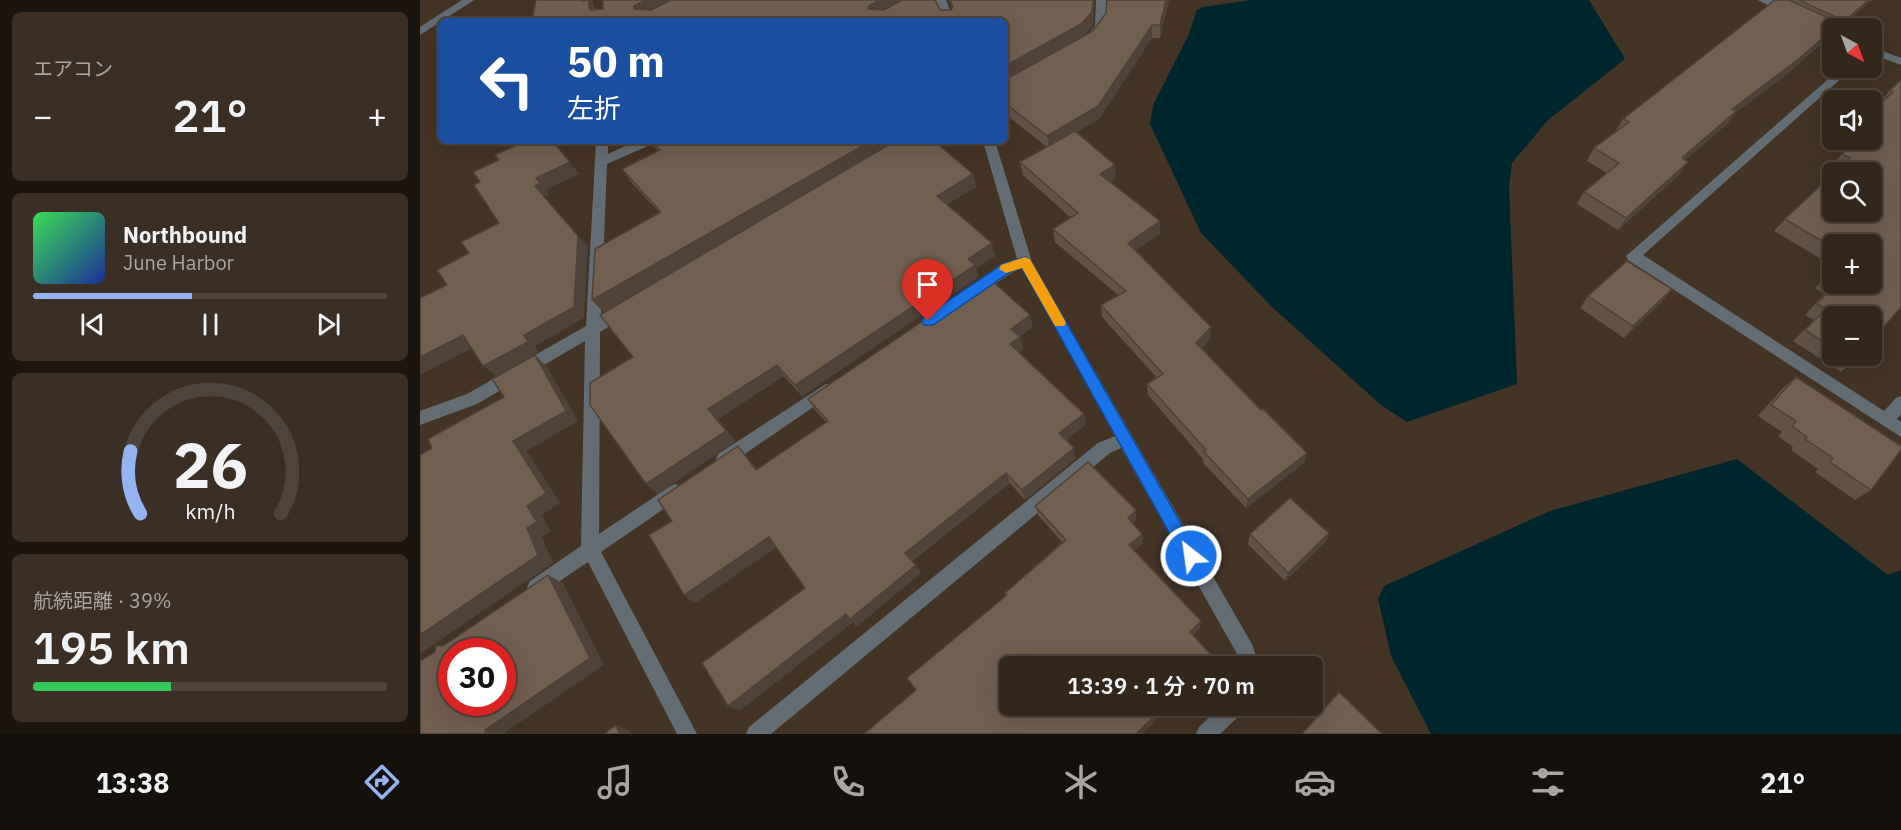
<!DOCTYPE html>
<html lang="ja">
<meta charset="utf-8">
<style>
:root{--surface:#33271c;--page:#3b2f25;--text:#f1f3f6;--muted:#a9a5a3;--line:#4e443b;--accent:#95b2f1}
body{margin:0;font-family:"IBM Plex Sans","Noto Sans JP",sans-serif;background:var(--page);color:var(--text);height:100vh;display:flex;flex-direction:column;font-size:22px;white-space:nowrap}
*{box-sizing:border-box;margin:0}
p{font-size:20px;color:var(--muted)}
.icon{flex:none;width:33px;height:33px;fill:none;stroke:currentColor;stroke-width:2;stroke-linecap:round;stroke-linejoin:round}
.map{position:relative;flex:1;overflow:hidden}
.side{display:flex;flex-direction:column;gap:12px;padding:12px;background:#1c150f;width:420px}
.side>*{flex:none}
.hud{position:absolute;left:18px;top:18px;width:570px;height:126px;border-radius:9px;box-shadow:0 6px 24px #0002,0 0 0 2px var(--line);background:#1a4fa0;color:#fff;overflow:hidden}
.needle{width:39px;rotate:139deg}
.tools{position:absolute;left:1402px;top:18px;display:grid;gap:12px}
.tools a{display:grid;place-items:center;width:60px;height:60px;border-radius:9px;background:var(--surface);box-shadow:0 6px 24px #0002,0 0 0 2px var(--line);font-size:30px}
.speed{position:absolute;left:18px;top:638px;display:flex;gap:12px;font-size:30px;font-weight:700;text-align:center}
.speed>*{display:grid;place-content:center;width:78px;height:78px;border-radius:50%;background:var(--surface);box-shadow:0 6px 24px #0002,0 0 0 2px var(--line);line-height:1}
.speed .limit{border:9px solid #d22;background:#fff;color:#111}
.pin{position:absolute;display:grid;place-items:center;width:51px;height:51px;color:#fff;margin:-62px -26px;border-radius:50% 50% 50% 0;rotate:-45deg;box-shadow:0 0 6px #0007}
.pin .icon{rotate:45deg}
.me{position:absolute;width:66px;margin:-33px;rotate:330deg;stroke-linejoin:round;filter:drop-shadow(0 0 4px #0008)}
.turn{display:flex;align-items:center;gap:21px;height:126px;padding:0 30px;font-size:27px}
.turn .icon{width:78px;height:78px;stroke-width:2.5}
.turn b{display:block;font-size:42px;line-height:51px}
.big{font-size:45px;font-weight:600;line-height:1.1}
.side .tile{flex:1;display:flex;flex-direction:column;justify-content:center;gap:9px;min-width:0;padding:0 21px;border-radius:9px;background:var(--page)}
.side .dial{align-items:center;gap:0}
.dial svg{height:156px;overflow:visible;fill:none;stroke:var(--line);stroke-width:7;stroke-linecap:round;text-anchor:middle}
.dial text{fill:var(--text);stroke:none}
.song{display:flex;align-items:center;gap:18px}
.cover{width:72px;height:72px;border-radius:9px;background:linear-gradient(135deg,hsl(130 70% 55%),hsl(230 70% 35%))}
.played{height:6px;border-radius:3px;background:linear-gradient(90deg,var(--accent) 45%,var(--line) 45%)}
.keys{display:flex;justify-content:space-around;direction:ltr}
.heat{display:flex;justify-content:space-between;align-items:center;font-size:33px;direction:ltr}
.charge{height:9px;border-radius:4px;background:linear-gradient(90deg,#34c759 39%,var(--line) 0)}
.trip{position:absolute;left:579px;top:656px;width:324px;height:60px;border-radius:9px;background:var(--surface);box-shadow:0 6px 24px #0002,0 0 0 2px var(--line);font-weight:600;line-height:60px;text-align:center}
.tab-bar{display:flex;height:96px;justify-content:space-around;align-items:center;background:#14100b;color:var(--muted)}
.tab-bar .icon{width:42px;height:42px}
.tab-bar .selected{color:var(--accent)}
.tab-bar b{font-size:27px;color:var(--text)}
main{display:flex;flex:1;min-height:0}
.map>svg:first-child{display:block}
</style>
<main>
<section class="side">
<div class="tile"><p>エアコン</p>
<div class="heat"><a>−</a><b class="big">21°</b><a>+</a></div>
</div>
<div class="tile">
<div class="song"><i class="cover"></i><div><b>Northbound</b><p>June Harbor</p></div></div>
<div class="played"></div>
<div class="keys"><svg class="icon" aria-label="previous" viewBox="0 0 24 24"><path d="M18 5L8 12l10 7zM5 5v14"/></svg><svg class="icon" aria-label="pause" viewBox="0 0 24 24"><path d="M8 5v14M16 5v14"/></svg><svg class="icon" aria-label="next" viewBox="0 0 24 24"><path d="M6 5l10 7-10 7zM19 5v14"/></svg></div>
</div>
<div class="tile dial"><svg viewBox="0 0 100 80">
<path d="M14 69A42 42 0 1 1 86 69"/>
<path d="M14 69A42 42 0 0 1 9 37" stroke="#95b2f1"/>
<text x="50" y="56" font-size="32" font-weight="700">26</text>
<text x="50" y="72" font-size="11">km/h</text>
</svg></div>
<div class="tile"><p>航続距離 · 39%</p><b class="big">195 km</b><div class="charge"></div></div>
</section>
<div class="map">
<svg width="1481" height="734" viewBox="0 0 1481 734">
<rect width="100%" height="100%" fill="#443426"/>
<path fill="#00262d" d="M 831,0 L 1169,0 L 1205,59 L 1128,120 L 1092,163 L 1089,186 L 1097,384 L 987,422 L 961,405 L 853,308 L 781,233 L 730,124 L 733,105 L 768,36 L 777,10 L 783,7 Z
M 1317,459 L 1468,575 L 1481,570 L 1481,734 L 1011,734 L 971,656 L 958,599 L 964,586 L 1130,511 Z"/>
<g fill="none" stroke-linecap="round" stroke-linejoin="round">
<path fill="#656d74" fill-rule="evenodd" d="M 42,0 L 54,0 L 0,35 L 0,27 Z
M 516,0 L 526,0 L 534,21 L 524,21 Z
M 676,0 L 686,0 C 686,16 687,34 670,41 L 665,38 L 675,26 Z
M 1338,0 L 1352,0 L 1372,11 L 1367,14 L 1363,13 Z
M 1452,47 L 1481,58 L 1481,65 L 1452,54 Z
M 1421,68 L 1433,68 L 1223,255 L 1464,411 L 1476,398 L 1481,396 L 1481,414 L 1477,419 L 1481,422 L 1481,437 L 1208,260 L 1206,256 Z
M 176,141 L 188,141 L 188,154 L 217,141 L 234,141 L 232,144 L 187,164 L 181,317 L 202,305 L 207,307 L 209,311 L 207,315 L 180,332 L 179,534 L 249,487 L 255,484 L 261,487 L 263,492 L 261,497 L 181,552 L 277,734 L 257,734 L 168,562 L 122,593 L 116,596 L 110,593 L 107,587 L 110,581 L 161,546 L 165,341 L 57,404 L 0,425 L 0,411 L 47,394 L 166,326 Z
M 563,141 L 575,141 L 612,262 L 833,646 L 835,653 L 834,666 L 816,666 L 817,654 L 701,448 L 690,453 L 351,734 L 326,734 L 329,727 L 678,443 L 695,436 L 602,268 C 586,273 561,299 548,295 L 546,291 L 548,287 L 583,263 L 597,259 Z
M 406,384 L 411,385 L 414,390 L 411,395 L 310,464 L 304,466 L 298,464 L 296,459 L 298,454 Z
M 802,705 L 826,705 L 823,712 L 800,734 L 776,734 L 779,727 Z"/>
</g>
<path fill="#615245" d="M 116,0 L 173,0 L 173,4 L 176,10 L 531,10 L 532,9 L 530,0 L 674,0 L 673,25 L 663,37 L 673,31 L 686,13 L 687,0 L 749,0 L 740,38 L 732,38 L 679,119 L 656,132 L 696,178 L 690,182 L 740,234 L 716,250 L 791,327 L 790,339 L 782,348 L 841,410 L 887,453 L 884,463 L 826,508 L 783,463 L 783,459 L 728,395 L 727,384 L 737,378 L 682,317 L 681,305 L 698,295 L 635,242 L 633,229 L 651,218 L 603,175 L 600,162 L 627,147 L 585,114 L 585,21 L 112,21 Z
M 1355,0 L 1452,0 L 1419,28 L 1413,28 L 1410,36 L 1367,74 L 1316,112 L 1307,124 L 1265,160 L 1259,175 L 1198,230 L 1157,204 L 1164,192 L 1187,173 L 1167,161 L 1174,148 L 1195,132 L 1203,119 Z
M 1481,80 L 1481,307 L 1452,340 L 1452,316 L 1413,316 L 1413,356 L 1439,356 L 1433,361 L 1421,372 L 1373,341 L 1394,320 L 1385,315 L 1404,294 L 1395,288 L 1413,270 L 1413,284 L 1452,284 L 1452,244 L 1413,244 L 1413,266 L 1354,231 L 1365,219 L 1413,174 L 1413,212 L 1452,212 L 1452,172 L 1415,172 L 1419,169 L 1412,165 L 1422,154 L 1438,140 L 1452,140 L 1452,111 L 1461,103 L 1460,102 L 1470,90 Z
M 229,141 L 514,141 L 553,174 L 556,187 L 527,204 L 575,256 L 556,268 L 558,277 L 382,396 L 364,376 L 298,419 L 315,441 L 238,494 L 226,484 L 213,357 L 295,248 L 183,312 L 240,213 L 211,182 L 202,169 L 238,151 Z
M 1252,289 L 1242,302 L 1204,338 L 1160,308 L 1168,296 Z
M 613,327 L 599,336 L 603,349 L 599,352 L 666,424 L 646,440 L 656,458 L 605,500 L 590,483 L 492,561 L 501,573 L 437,626 L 433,622 L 319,711 L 385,588 L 356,547 L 275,603 L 264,595 L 252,521 L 327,457 L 337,470 L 406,422 L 395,410 L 388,399 Z
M 1376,377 L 1451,490 L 1435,500 L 1395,472 L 1398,469 L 1371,450 L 1373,447 L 1358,436 L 1362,432 L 1338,416 L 1362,389 Z
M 615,506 L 716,510 L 716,520 L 713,523 L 722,534 L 723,543 L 714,550 L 780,628 L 773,635 L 793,665 L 590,705 L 751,705 L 722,734 L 496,690 L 586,595 L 585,593 L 642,542 L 618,515 Z
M 909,533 L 905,542 L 865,581 L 828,544 L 830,534 Z"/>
<path fill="#4f4238" d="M 163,0 L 173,0 L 173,4 L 177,12 L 171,14 Z
M 226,0 L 260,0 L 222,21 L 214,9 L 214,6 Z
M 459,0 L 486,0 L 453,21 L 448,9 L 449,6 Z
M 673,0 L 674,0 L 673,25 L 663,37 L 585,80 L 585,66 Z
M 746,0 L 749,0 L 740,38 L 740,25 Z
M 1449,0 L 1452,0 L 1418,28 L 1421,24 Z
M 732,25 L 732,38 L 679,119 L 629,149 L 627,136 Z
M 1413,29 L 1413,33 L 1410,36 L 1367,74 L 1316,112 L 1307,124 L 1253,171 L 1262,158 L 1312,109 Z
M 451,141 L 479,141 L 183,312 L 172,300 Z
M 150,162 L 159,174 L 126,190 L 130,195 L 125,197 L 115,186 L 116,178 Z
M 1268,162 L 1259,175 L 1198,230 L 1206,218 Z
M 695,165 L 696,178 L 681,187 L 680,174 Z
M 553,174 L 556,187 L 521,208 L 517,196 Z
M 740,221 L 740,234 L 709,255 L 708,243 Z
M 158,236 L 168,247 L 164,318 L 115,346 L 119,352 L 76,376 L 63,366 L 104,335 Z
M 572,243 L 575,256 L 556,268 L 558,277 L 382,396 L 375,385 L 548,259 Z
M 1252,289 L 1242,302 L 1204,338 L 1213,326 Z
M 610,315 L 613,327 L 593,341 L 591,329 Z
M 791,327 L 790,339 L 776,354 L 776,343 Z
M 43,335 L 56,346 L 0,375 L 0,357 Z
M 600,337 L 603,349 L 593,356 L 590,344 Z
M 115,355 L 127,367 L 158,421 L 107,451 L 140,503 L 122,515 L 131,531 L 122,537 L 133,563 L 0,654 L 0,635 L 107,528 L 107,506 L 93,441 Z
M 357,365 L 364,376 L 298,419 L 315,441 L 238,494 L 226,484 L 288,409 Z
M 664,414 L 666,424 L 642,444 L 639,433 Z
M 654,448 L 656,458 L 605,500 L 602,490 Z
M 887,453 L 884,463 L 826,508 L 828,499 Z
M 586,473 L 590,483 L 491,561 L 485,553 Z
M 716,510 L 716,520 L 708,527 L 708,518 Z
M 909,533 L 905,542 L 865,581 L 868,573 Z
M 722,534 L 723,543 L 710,554 L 709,545 Z
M 349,537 L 358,546 L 275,603 L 264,595 Z
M 496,565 L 501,573 L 437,626 L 433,622 L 319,711 L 308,706 L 426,614 Z
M 128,575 L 143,583 L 184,665 L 83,734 L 66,734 L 65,730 Z
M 781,621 L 780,628 L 770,639 L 770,632 Z
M 794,658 L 793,665 L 791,666 L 786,666 Z
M 746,705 L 751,705 L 722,734 L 716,734 Z
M 196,725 L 210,731 L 212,734 L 200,734 Z"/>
<path fill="#715f50" stroke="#4f4238" stroke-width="1.5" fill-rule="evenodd" d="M 116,0 L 163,0 L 163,1 L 169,0 L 169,8 L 171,10 L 183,9 L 183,0 L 226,0 L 214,6 L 214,9 L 231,10 L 251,0 L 459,0 L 449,6 L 448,9 L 464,10 L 482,0 L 515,0 L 520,10 L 531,10 L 533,7 L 530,0 L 673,0 L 672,12 L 661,24 L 585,66 L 585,21 L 112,21 Z
M 687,0 L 746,0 L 740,25 L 732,25 L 678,106 L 627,136 L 585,103 L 585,80 L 673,31 L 686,13 Z
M 1355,0 L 1369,0 L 1420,23 L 1376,61 L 1312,109 L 1316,111 L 1262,158 L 1268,162 L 1206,218 L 1164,192 L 1199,163 L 1174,148 L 1209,122 L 1203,119 Z
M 1379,0 L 1449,0 L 1421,24 L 1420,19 Z
M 1481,80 L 1481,307 L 1452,340 L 1452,316 L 1413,316 L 1413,348 L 1385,330 L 1406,309 L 1397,304 L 1415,284 L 1452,284 L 1452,244 L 1413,244 L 1413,248 L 1365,219 L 1413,174 L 1413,212 L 1452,212 L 1452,172 L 1415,172 L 1430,158 L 1422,154 L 1438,140 L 1452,140 L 1452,126 L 1460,119 L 1452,115 L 1452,111 L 1473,92 L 1470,90 Z
M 655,131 L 695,165 L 680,174 L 740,221 L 708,243 L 791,327 L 776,343 L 841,410 L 843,409 L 887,453 L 828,499 L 784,452 L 786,450 L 727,384 L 743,374 L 681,305 L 706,291 L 633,229 L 658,213 L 600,162 Z
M 106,141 L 132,141 L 150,162 L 116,178 L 120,183 L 115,186 L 158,236 L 154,307 L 104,335 L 108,342 L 63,366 L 43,335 L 0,357 L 0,298 L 27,285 L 17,270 L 49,253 L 41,242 L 79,223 L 54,185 L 60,182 L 53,172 L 79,160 L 75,155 Z
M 232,141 L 451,141 L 172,300 L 175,249 L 241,212 L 202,169 L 240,150 Z
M 475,141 L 514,141 L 553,174 L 517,196 L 572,243 L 548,259 L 555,265 L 375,385 L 357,365 L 288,409 L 306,431 L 226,484 L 170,405 L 170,383 L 213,357 L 180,315 Z
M 1207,261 L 1252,289 L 1213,326 L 1168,296 Z
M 1413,270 L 1413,281 L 1407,277 Z
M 568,277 L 610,315 L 591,329 L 600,337 L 590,344 L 664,414 L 639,433 L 654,448 L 602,490 L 586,473 L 485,553 L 496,565 L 430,619 L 426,614 L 308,706 L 282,663 L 385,588 L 349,537 L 264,595 L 229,535 L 252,521 L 238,500 L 318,446 L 336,470 L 408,421 L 388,399 Z
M 115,355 L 146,411 L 93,441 L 126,493 L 107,506 L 117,522 L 107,528 L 118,555 L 0,635 L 0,455 L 12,448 L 8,439 L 84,397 L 72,379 Z
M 1424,356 L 1439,356 L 1433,361 Z
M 1376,377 L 1481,446 L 1481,450 L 1451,490 L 1410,462 L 1413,458 L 1385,439 L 1387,437 L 1372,426 L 1376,421 L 1351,405 Z
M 668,462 L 716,510 L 708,518 L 722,534 L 709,545 L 781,621 L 770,632 L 794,658 L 786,666 L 590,666 L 590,705 L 746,705 L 716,734 L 444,734 L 496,690 L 487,678 L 587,595 L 585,593 L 646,540 L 615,506 Z
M 870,498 L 909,533 L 868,573 L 830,534 Z
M 128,575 L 170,658 L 65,730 L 66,734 L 0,734 L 0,661 L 15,652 L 16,646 L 23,646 ZM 32,651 L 82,651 L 82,702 L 32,702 Z
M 919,692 L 962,734 L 882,734 Z
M 196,725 L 200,734 L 184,734 Z"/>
<path fill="#1a73e8" stroke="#114b97" stroke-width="1.5" d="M 605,257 L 610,259 L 776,550 L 778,556 L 776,561 L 771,563 L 765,561 L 602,268 L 592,271 L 513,325 L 504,325 L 502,321 L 504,317 L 583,264 Z"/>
<path fill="#f59e0b" d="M 605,257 L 610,259 L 644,319 L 646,323 L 644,326 L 635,326 L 602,268 L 586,273 L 579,269 L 581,265 Z"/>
</svg>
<div class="tools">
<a><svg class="needle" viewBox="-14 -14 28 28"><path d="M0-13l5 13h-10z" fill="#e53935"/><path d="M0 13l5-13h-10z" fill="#a9a5a3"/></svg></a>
<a><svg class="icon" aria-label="sound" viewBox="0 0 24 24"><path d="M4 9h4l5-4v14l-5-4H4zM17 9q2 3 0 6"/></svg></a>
<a><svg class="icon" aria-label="search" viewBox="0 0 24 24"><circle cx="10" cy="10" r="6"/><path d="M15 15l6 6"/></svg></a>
<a>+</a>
<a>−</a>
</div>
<div class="speed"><div class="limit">30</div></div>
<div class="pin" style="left:508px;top:321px;background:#d93025"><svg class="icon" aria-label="arrive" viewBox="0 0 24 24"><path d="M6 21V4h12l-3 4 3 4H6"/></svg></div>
<svg class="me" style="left:771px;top:556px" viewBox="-20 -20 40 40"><circle r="17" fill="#1a73e8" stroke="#fff" stroke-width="3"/><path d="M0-11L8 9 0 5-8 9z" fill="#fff"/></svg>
<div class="trip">13:39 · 1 分 · 70 m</div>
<div class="hud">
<div class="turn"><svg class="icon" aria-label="left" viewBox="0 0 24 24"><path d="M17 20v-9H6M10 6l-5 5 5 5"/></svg><div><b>50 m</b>左折</div></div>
</div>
</div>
</main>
<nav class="tab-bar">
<b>13:38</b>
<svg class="icon selected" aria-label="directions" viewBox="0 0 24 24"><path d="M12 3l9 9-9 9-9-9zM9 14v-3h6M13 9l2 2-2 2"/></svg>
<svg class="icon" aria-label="music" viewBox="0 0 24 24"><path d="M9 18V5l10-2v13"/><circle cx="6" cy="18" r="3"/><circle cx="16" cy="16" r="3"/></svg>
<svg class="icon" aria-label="phone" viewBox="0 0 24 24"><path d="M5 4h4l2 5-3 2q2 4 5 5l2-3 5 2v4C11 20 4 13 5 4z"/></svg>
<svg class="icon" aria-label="climate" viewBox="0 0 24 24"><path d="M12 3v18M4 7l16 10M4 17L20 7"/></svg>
<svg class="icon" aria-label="car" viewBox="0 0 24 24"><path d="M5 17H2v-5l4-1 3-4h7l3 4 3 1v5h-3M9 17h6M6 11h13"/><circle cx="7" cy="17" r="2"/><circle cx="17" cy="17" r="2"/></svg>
<svg class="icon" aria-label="filters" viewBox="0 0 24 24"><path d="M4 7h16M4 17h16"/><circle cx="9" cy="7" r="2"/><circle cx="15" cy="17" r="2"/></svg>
<b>21°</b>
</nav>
